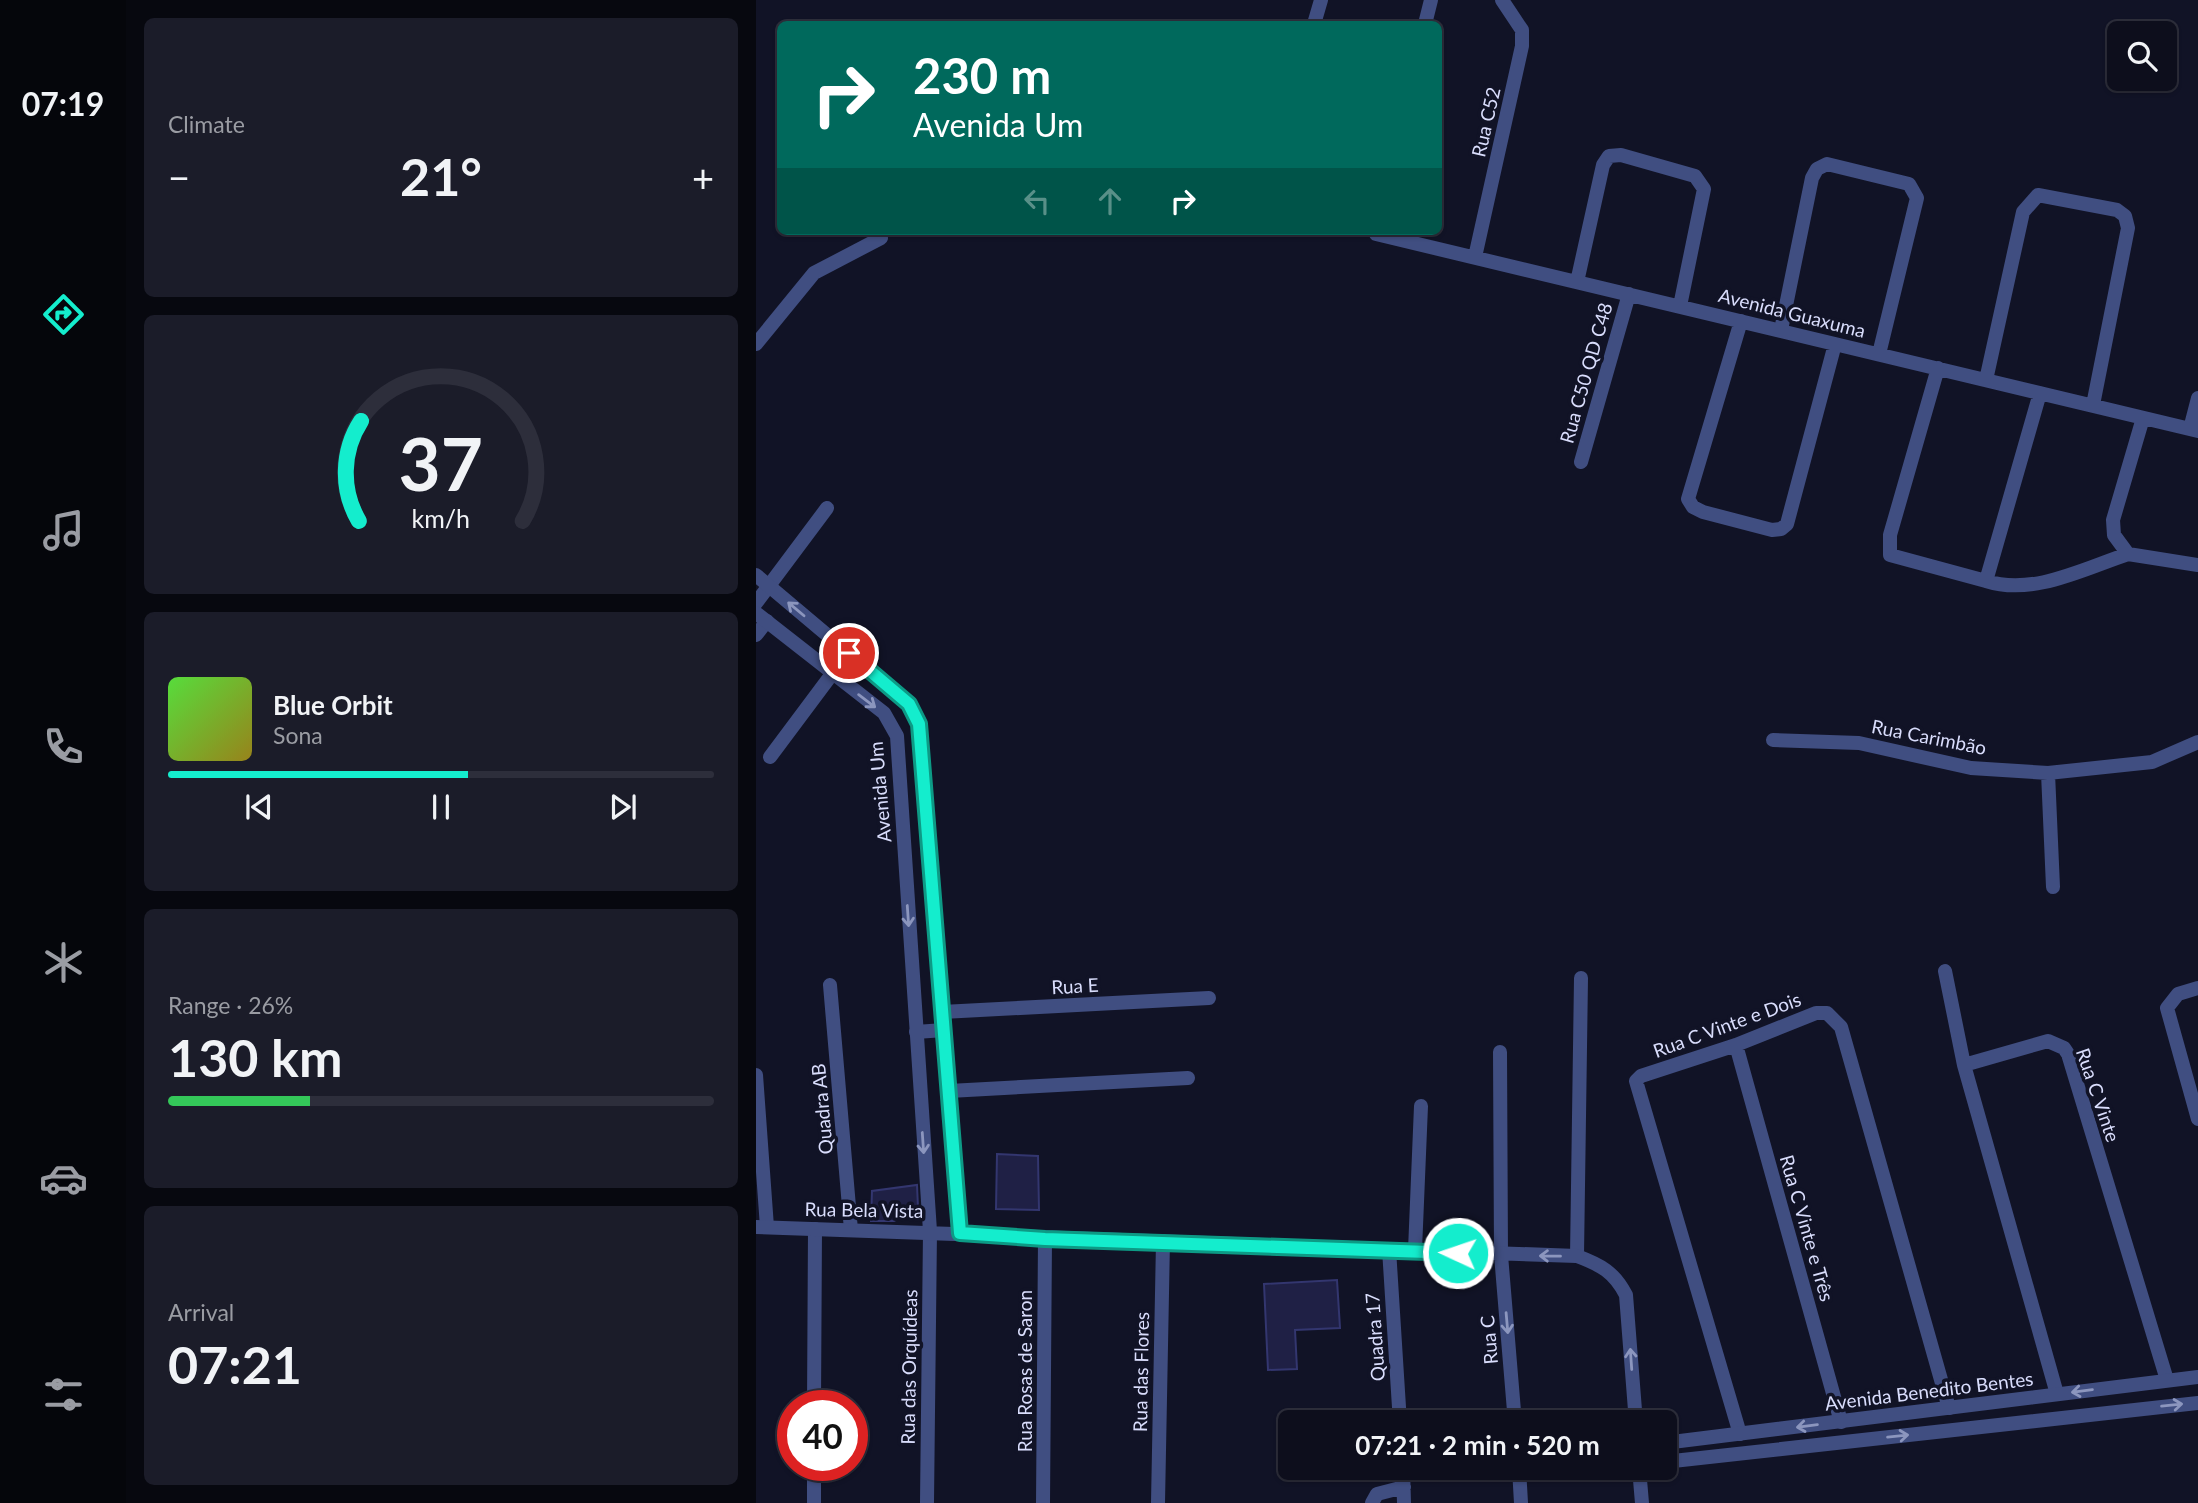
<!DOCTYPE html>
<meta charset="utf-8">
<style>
:root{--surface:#0d0e1c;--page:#1b1c29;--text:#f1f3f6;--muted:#9a9ca3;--line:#2d2e3b;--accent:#14edcd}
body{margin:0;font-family:Lato,sans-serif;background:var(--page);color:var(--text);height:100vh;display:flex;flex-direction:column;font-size:26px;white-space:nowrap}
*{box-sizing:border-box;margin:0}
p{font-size:23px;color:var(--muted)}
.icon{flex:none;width:38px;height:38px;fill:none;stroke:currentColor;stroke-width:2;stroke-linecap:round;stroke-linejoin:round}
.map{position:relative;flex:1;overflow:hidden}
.sheet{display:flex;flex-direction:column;gap:18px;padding:18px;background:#07080f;width:630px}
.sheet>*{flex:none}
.banner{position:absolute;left:21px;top:21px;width:665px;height:214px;border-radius:10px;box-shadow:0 2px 5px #0004,0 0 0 2px var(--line);background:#00695c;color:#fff;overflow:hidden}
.tools{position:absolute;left:1351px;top:21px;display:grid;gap:14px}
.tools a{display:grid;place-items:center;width:70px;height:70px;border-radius:10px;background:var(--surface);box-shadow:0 2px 5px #0004,0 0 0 2px var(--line);font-size:35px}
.speed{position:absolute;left:21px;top:1390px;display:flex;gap:14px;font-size:35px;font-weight:700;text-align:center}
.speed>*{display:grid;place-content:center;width:91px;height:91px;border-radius:50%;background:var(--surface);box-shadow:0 2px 5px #0004,0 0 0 2px var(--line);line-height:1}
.speed .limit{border:10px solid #d22;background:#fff;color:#111}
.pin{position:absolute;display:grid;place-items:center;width:60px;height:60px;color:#fff;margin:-30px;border:4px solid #fff;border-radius:50%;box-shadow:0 2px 7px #0007}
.me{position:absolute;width:77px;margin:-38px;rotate:273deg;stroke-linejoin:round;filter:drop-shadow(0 0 5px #0008)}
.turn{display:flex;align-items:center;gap:24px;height:147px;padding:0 21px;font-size:32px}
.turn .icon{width:91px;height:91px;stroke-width:2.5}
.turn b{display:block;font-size:49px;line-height:60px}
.lanes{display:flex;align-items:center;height:66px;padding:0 21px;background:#0003;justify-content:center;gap:35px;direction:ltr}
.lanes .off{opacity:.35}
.big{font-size:52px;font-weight:700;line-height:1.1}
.sheet .tile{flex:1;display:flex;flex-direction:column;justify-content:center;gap:10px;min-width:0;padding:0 24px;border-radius:10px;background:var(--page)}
.sheet .dial{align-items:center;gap:0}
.dial svg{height:182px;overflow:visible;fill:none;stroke:var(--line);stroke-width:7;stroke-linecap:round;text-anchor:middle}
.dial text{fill:var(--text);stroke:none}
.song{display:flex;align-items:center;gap:21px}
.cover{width:84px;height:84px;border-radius:10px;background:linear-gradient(135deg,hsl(110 70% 55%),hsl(50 70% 35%))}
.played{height:7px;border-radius:4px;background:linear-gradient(90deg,var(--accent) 55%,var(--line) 55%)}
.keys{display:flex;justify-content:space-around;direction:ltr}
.heat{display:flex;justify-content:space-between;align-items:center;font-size:38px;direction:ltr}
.charge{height:10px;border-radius:5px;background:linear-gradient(90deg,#34c759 26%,var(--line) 0)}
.trip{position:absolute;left:522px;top:1410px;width:399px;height:70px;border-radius:10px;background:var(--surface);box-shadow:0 2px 5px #0004,0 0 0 2px var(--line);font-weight:700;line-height:70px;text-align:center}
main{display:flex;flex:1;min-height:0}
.tabs{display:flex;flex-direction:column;width:126px;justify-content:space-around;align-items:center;background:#05060b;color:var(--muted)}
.tabs .icon{width:49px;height:49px}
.tabs .current{color:var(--accent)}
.tabs b{font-size:32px;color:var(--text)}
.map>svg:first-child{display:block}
</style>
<main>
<nav class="tabs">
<b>07:19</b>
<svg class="icon current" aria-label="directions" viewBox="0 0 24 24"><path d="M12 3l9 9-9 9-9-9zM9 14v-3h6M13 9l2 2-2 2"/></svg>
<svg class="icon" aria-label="music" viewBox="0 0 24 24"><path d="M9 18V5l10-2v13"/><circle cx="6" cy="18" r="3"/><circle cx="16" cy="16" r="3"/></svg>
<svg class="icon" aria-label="phone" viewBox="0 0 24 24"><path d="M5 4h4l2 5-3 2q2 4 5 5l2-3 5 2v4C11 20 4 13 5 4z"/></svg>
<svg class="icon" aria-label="climate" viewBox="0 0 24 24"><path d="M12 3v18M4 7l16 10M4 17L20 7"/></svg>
<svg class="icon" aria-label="car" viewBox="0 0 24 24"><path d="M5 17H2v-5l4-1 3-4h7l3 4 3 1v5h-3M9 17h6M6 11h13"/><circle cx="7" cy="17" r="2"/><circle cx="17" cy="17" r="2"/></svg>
<svg class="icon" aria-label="filters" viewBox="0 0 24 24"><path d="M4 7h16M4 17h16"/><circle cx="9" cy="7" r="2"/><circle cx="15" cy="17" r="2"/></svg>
</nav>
<section class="sheet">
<div class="tile"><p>Climate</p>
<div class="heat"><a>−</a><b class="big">21°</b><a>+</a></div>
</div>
<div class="tile dial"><svg viewBox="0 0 100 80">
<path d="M14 69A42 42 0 1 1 86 69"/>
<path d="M14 69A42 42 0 0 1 15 25" stroke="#14edcd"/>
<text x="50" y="56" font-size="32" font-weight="700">37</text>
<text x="50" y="72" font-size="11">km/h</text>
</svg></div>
<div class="tile">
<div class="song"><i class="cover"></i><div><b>Blue Orbit</b><p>Sona</p></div></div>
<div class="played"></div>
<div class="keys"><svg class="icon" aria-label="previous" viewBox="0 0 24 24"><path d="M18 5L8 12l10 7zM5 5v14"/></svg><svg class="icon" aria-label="pause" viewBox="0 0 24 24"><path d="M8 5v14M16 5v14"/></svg><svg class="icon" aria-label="next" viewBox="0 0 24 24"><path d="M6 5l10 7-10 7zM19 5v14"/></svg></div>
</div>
<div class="tile"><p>Range · 26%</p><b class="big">130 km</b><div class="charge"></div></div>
<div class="tile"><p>Arrival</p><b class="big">07:21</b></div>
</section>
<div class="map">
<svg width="1442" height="1503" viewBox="0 0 1442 1503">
<rect width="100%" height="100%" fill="#111326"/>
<path fill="#1f2045" stroke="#33366f" stroke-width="2" d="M 241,1154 L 282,1156 L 283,1210 L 240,1209 Z
M 161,1185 L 162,1208 L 138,1221 L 115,1221 L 116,1191 Z
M 581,1280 L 584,1328 L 539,1330 L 541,1369 L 512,1370 L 508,1284 Z"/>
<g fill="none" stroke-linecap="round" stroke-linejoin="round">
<path stroke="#404e81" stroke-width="14" d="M 558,24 L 565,0
M 669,24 L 675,0
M 620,234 L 1442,431
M 719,257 L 766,46 L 766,30 L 746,0
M 821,282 L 847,165 L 853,156 L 865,155 L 939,176 L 948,189 L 924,306
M 985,321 L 932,499 L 937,507 L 947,512 L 1016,530 L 1025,529 L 1031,524 L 1079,344
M 1025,330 L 1056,178 L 1061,169 L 1071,164 L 1153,184 L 1161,198 L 1123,354
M 0,344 L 58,273 L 125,238
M 1182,368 L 1134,535 L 1134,555 L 1230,581 L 1284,393
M 1230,380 L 1267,212 L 1282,195 L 1361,210 L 1369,216 L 1372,228 L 1337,405
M 1387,418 L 1357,520 L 1358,535 L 1372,554 L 1442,565
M 1434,429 L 1442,398
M 825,462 L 873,294
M 1230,581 C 1277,596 1327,569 1372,554
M 0,603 L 71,508
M 0,635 L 11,621
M 1017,740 L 1103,743 L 1215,768 L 1292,773 L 1396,762 L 1442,742
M 14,757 L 76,674
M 1292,773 L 1297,887
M 1189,971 L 1208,1065
M 74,985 L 95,1230
M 1442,988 L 1422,994 L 1411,1008 L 1442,1119
M 186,1012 L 453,998
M 160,1032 L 188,1030
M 980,1045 L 1085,1422
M 744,1052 L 745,1255
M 0,1075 L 11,1227
M 193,1091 L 432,1078
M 633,1249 L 644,1423
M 659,1250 L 665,1106
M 821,1256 L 825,978
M 1301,1394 L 1208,1065 L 1292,1041 L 1308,1048 L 1312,1054 L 1411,1380
M 58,1405 L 59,1229
M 984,1434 L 880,1081 L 885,1076 L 980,1045 L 1060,1013 L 1071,1013 L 1085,1027 L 1193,1408
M 647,1468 L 648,1503
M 58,1503 L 58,1465
M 171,1503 L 174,1231
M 287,1503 L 289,1239
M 402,1503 L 407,1241
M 616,1503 L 621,1494 L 648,1487"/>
<path stroke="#404e81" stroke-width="14" d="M 0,575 L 153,704 L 163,724 L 204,1233
M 0,613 L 128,713 L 141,736 L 174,1231
M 0,1227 L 821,1256 C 845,1265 858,1272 870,1295 L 880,1423
M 745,1255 L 759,1423
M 908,1443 L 1442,1377
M 908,1462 L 1442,1403
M 763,1468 L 765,1503
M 883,1468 L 886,1503"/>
</g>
<defs><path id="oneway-shaft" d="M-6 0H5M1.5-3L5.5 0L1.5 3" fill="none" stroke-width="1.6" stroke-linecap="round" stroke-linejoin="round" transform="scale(1.75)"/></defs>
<g stroke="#8c96be">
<use href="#oneway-shaft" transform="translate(40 609) rotate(-140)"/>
<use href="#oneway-shaft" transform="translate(111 701) rotate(37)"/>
<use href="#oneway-shaft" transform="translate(152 916) rotate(86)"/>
<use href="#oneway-shaft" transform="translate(167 1143) rotate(86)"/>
<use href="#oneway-shaft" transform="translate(794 1256) rotate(-179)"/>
<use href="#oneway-shaft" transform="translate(751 1323) rotate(85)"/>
<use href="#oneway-shaft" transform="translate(875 1359) rotate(-94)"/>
<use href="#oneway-shaft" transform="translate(1326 1391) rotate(173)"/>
<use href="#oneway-shaft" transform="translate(1416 1405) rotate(-6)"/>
<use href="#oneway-shaft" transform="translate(1051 1426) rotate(173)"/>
<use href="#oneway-shaft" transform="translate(1142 1436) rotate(-6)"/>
</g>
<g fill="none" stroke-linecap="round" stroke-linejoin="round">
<defs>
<path id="route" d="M 93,653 L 153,704 L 163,724 L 204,1233 L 289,1239 L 702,1253"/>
</defs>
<use href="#route" stroke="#0d9a85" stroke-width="18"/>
<use href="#route" stroke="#14edcd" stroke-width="12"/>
</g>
<g text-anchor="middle" stroke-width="7" stroke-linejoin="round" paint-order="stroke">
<g font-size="19" fill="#d9ddfc" stroke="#111326">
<text transform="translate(730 122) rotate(-77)" y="7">Rua C52</text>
<text transform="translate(1036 313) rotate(14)" y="7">Avenida Guaxuma</text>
<text transform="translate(830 373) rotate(-74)" y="7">Rua C50 QD C48</text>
<text transform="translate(1173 737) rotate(11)" y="7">Rua Carimbão</text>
<text transform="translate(124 792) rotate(-95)" y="7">Avenida Um</text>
<text transform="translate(319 986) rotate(-3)" y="7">Rua E</text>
<text transform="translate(971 1025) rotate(-20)" y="7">Rua C Vinte e Dois</text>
<text transform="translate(1342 1095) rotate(71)" y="7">Rua C Vinte</text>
<text transform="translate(66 1109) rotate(-95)" y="7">Quadra AB</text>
<text transform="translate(108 1210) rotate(1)" y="7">Rua Bela Vista</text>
<text transform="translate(1051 1228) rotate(74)" y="7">Rua C Vinte e Três</text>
<text transform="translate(619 1337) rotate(-94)" y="7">Quadra 17</text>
<text transform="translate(733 1340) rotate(-95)" y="7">Rua C</text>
<text transform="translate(153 1367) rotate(-89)" y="7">Rua das Orquídeas</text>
<text transform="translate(269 1371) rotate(-90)" y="7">Rua Rosas de Saron</text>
<text transform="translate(385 1372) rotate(-89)" y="7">Rua das Flores</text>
<text transform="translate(1173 1391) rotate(-7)" y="7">Avenida Benedito Bentes</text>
</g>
</g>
</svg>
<div class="tools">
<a><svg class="icon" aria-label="search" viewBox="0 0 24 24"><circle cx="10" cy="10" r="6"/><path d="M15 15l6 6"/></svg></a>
</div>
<div class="speed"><div class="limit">40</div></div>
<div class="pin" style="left:93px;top:653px;background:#d93025"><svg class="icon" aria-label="arrive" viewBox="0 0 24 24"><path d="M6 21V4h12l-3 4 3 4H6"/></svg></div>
<svg class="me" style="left:702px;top:1253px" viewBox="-20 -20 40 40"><circle r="17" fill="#14edcd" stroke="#fff" stroke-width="3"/><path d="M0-11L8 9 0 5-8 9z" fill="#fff"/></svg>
<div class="trip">07:21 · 2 min · 520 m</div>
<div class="banner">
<div class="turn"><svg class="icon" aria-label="right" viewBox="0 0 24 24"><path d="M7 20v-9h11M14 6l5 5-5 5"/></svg><div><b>230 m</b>Avenida Um</div></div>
<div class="lanes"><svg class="icon off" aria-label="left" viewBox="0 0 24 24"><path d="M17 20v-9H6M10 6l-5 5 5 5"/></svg><svg class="icon off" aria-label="ahead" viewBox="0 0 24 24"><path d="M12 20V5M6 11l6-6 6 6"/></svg><svg class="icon" aria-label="right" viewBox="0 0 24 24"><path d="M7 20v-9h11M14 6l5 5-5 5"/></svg></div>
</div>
</div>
</main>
